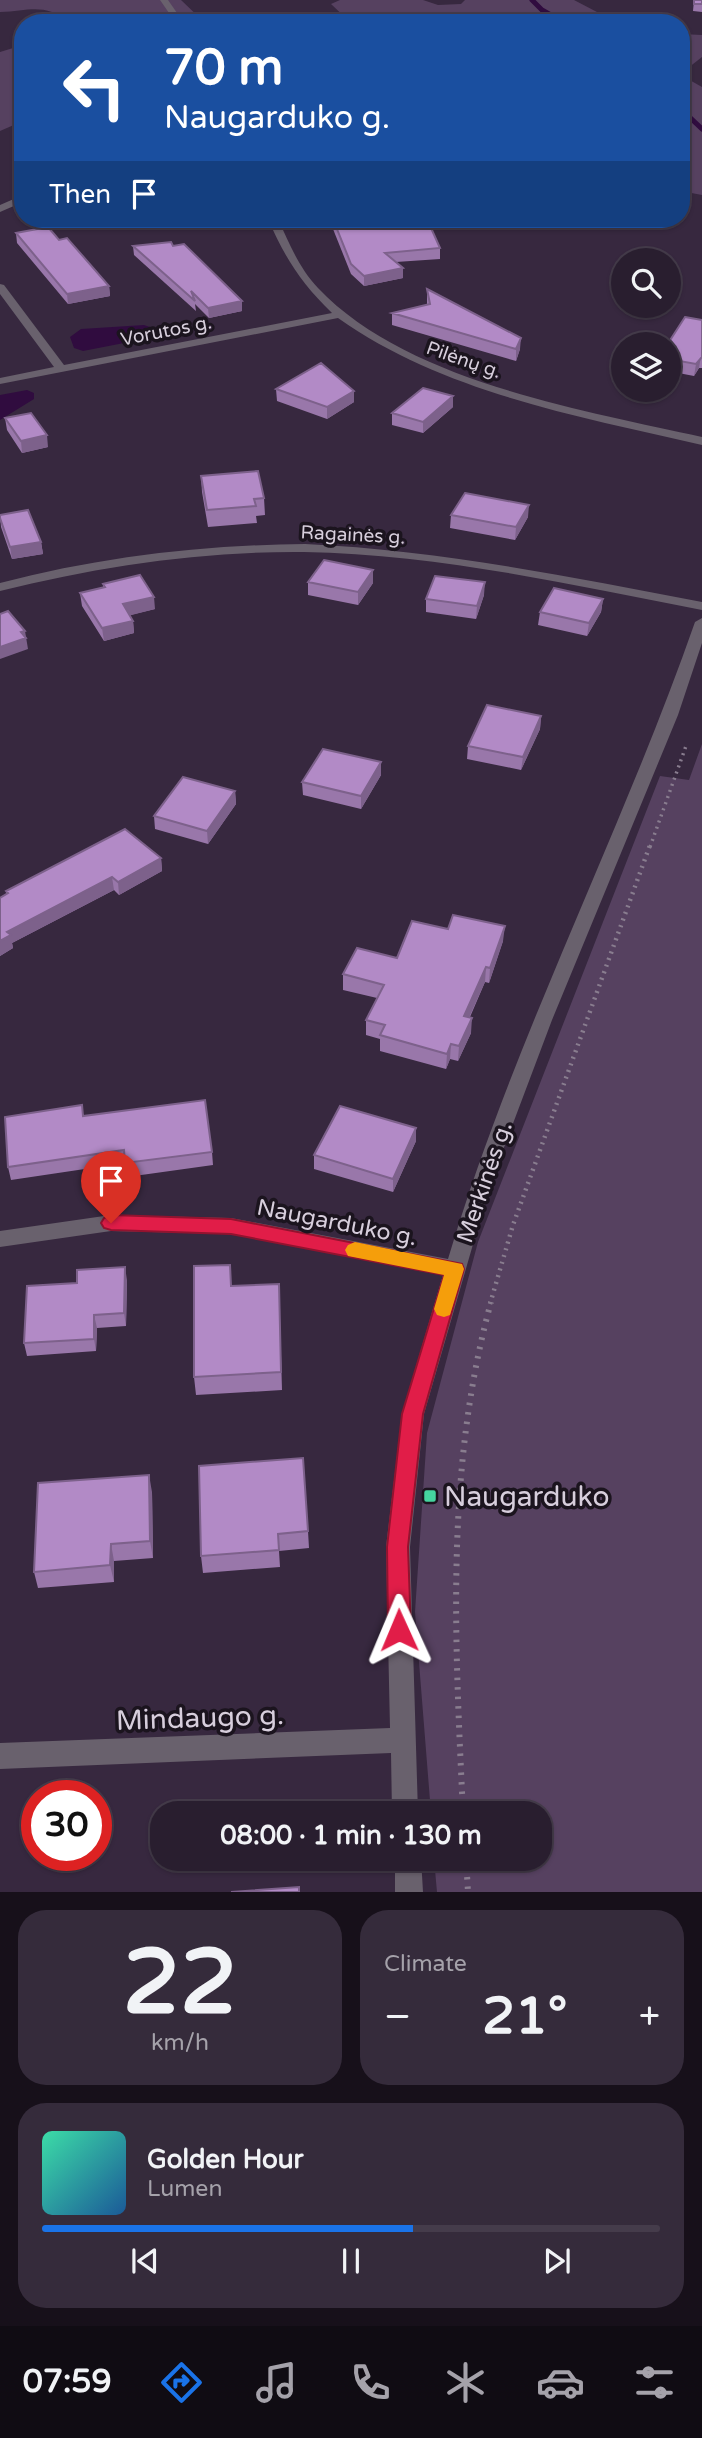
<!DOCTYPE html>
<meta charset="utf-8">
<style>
:root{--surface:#291e2f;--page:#352b3b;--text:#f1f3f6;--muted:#a5a2aa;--line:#453c4b;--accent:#1a73e8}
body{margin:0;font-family:"Varela Round",sans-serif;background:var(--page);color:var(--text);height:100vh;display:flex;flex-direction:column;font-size:26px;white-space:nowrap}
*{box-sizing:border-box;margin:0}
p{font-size:23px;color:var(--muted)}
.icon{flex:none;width:38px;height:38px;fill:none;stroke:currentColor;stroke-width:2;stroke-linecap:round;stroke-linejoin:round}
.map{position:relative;height:1892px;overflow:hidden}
.sheet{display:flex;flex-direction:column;gap:18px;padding:18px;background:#17101a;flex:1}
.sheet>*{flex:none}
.guide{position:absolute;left:14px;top:14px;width:676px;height:214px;border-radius:28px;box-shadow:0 2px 5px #0004,0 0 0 2px var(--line);background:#1a4fa0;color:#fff;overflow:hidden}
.controls{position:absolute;left:611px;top:248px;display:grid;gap:14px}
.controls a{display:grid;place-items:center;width:70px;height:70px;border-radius:50%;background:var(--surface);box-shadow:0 2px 5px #0004,0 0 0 2px var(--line);font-size:35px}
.speed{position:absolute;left:21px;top:1780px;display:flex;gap:14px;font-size:35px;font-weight:700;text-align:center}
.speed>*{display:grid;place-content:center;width:91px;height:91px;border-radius:50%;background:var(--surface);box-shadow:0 2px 5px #0004,0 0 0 2px var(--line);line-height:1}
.speed .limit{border:10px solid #d22;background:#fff;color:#111}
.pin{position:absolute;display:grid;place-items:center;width:60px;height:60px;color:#fff;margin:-72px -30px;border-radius:50% 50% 50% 0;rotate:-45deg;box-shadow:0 0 7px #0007}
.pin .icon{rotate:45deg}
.me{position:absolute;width:77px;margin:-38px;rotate:359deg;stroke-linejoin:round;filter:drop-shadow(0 0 5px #0008)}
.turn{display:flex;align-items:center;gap:24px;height:147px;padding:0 35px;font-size:32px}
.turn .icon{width:91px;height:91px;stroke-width:2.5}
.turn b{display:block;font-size:49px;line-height:60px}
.then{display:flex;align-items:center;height:66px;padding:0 35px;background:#0003;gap:14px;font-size:26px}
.big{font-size:52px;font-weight:800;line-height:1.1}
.sheet .tile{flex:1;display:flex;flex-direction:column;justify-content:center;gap:10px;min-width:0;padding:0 24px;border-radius:28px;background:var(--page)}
.sheet .dial{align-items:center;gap:0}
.dial b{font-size:91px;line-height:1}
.song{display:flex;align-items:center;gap:21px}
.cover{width:84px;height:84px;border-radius:10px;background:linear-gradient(135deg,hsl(160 70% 55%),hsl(210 70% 35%))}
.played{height:7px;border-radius:4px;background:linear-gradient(90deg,var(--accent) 60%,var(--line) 60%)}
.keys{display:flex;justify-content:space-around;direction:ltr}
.heat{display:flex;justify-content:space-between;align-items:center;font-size:38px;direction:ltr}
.sheet .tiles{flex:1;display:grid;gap:18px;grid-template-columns:1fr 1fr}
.tile:last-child{grid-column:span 2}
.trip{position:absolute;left:150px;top:1801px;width:402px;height:70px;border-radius:28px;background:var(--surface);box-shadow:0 2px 5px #0004,0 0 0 2px var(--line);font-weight:800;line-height:70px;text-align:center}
.tab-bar{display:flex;height:112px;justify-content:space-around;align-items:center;background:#100c13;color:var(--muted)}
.tab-bar .icon{width:49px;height:49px}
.tab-bar .on{color:var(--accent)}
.tab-bar b{font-size:32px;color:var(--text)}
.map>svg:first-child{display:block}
</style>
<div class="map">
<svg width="702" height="1892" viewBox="0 0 702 1892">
<rect width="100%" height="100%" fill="#37283f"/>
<path fill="#564160" d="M 0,0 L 181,0 L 205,23 L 71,23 C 44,2 30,11 0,12 Z
M 340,0 L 423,0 L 438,5 L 461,4 L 465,0 L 574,0 L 618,23 L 351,23 L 331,4 Z
M 681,34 L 702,35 L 702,57 L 688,68 L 686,78 L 702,87 L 702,195 L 681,191 Z
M 23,45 L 23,121 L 0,131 L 0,52 Z
M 702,744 L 702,1892 L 437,1892 L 434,1859 L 541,1858 L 541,1813 L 431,1813 L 415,1612 L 427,1433 L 478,1242 L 660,776 L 689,780 Z"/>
<path fill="#300c3f" d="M 603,219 L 661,219 L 661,221 C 645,234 620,227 602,223 Z
M 144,325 L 159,330 L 160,336 L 83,351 L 74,348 L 70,337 L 81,329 Z
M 27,390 L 34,393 L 34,399 L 0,420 L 0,395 Z"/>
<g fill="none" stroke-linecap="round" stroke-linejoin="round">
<path stroke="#300c3f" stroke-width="5" d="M 532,0 L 542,10 L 565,23
M 681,109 L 702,129"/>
<path stroke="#897d8f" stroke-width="3.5" stroke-dasharray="2 4.5" stroke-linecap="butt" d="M 650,847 L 686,746"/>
<path stroke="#897d8f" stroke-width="4.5" stroke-dasharray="2 5" stroke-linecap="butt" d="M 490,1304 L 513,1225 L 650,845"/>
<path stroke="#897d8f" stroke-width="6" stroke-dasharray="2.5 7" stroke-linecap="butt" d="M 463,1813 C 455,1641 445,1470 491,1302
M 466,1858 L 468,1892"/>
<path fill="#69616d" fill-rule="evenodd" d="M 160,0 L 168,0 L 184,23 L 176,23 Z
M 23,195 L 23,202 L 0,212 L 0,205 Z
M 268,219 L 278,219 C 289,243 299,268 318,288 C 406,381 581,410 702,437 L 702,445 C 578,416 444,393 338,318 L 0,384 L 0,378 L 54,367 L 0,294 L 0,284 L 4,285 L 64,365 L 332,313 C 301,283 285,258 268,219 Z
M 305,544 C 439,550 570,577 702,602 L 702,610 C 571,585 438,554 304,552 C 201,551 100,566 0,591 L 0,583 C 100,557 201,545 305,544 Z
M 702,618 L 702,643 L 678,715 L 552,1020 L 491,1182 L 424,1414 L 410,1547 L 418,1813 L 392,1813 L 391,1753 L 0,1769 L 0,1743 L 390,1728 L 386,1547 L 402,1414 L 443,1275 L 231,1234 L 111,1231 L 0,1247 L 0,1231 L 111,1215 L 231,1218 L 448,1259 C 513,1040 620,837 695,622 Z
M 395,1858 L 421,1858 L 423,1892 L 395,1892 Z"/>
</g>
<path fill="#97a" d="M 694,0 L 702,0 L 702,12 L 693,11 Z
M 329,219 L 427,219 L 440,248 L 440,259 L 396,262 L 403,268 L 403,278 L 364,286 L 351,274 Z
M 16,233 L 59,240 L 109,286 L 110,296 L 68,304 L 17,243 Z
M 133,246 L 173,246 L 242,311 L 209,318 L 195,304 L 196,311 L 134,255 Z
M 427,289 L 520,349 L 516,361 L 392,325 L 392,313 L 427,305 Z
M 702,320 L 702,368 L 699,368 L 694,376 L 668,371 L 668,345 Z
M 276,389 L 354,402 L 327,419 L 277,401 Z
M 453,407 L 423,433 L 392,425 L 392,413 Z
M 5,418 L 48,447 L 22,453 L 7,430 Z
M 201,476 L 264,498 L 265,515 L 256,516 L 257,523 L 208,527 L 202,492 Z
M 0,515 L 41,542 L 43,554 L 12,559 L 1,527 Z
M 451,515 L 528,517 L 515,540 L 450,528 Z
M 373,570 L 373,583 L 358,605 L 308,595 L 308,582 Z
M 103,584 L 155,609 L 130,615 L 133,621 L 134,633 L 104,641 L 82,606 L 80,593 L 103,588 Z
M 484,595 L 476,619 L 426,612 L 426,599 Z
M 603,599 L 601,612 L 587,636 L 538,625 L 540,612 Z
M 541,716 L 540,729 L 521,770 L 467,759 L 468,746 Z
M 381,762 L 381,775 L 361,809 L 303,795 L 302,782 Z
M 235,791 L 236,804 L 208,844 L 155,829 L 154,816 Z
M 161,858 L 162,871 L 119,895 L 114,890 L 12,943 L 13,948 L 0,956 L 0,898 L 6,894 L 6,891 Z
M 503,941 L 489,983 L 485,982 L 470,1017 L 471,1033 L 458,1061 L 450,1059 L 446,1069 L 380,1051 L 380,1039 L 366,1035 L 366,1020 L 377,998 L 343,990 L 343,974 L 397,958 Z
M 83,1116 L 212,1152 L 213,1165 L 127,1177 L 125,1163 L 11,1180 L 8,1167 Z
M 416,1141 L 393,1192 L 314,1169 L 314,1155 Z
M 127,1280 L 126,1326 L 97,1328 L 96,1351 L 27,1356 L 24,1343 Z
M 279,1284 L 282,1390 L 196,1395 L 194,1377 L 232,1286 Z
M 199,1466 L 308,1531 L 309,1548 L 279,1551 L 280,1567 L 203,1573 L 201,1556 Z
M 152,1492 L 153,1558 L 114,1561 L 114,1582 L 38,1588 L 34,1572 Z"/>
<path fill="#7d618b" d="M 403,268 L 403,278 L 364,286 L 364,276 Z
M 109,286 L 110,296 L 68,304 L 67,294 Z
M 242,301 L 242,311 L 209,318 L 208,308 Z
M 521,338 L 520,349 L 516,361 L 516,349 Z
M 701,356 L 699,368 L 694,376 L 696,364 Z
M 354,391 L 354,402 L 327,419 L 327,407 Z
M 453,396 L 453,407 L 423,433 L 423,422 Z
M 47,435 L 48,447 L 22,453 L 21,441 Z
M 529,505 L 528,517 L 515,540 L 516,527 Z
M 41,542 L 43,554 L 12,559 L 10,547 Z
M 373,570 L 373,583 L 358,605 L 358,592 Z
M 485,582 L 484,595 L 476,619 L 477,606 Z
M 154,597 L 155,609 L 124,617 L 123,604 Z
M 603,599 L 601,612 L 587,636 L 589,623 Z
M 133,621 L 134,633 L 104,641 L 102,628 Z
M 25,631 L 28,649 L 0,659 L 0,647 L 21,632 Z
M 541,716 L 540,729 L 521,770 L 523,757 Z
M 381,762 L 381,775 L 361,809 L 361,796 Z
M 235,791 L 236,804 L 208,844 L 207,831 Z
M 161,858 L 162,871 L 119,895 L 118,882 Z
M 112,877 L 114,890 L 12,943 L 13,948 L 0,956 L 0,941 L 7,932 Z
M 505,926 L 503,941 L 489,983 L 490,968 Z
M 486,967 L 485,982 L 463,1031 L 464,1016 Z
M 472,1018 L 471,1033 L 458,1061 L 459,1046 Z
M 451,1044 L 450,1059 L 446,1069 L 447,1054 Z
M 416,1128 L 416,1141 L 393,1192 L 393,1179 Z
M 125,1267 L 127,1280 L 126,1326 L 124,1313 Z
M 94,1315 L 97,1328 L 96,1351 L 94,1339 Z
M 149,1475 L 152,1492 L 153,1558 L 150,1541 Z
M 111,1544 L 114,1561 L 114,1582 L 110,1565 Z"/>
<path fill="#b28ac6" stroke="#7d618b" stroke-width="2" d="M 694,0 L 702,0 L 702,4 L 694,4 Z
M 333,219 L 427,219 L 440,248 L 385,253 L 403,268 L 364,276 L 351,264 Z
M 48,227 L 59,240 L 67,238 L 109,286 L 67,294 L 16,233 Z
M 171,242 L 173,246 L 184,244 L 242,301 L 208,308 L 191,291 L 195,301 L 133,246 Z
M 427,289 L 521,338 L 516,349 L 392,313 L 430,304 Z
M 685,317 L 702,320 L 702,357 L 696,364 L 668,359 L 668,345 L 667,345 Z
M 321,363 L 354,391 L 327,407 L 276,389 Z
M 423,388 L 453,396 L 423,422 L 392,413 Z
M 31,413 L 47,435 L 21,441 L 5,418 Z
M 258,471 L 264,498 L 254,499 L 256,506 L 207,510 L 201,476 Z
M 465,493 L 529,505 L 516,527 L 451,515 Z
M 28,510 L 41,542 L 10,547 L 0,518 L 0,515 Z
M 324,560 L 373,570 L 358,592 L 308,582 Z
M 140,575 L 154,597 L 123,604 L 133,621 L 102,628 L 80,593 L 105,587 L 103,584 Z
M 435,576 L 485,582 L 477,606 L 426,599 Z
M 554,588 L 603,599 L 589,623 L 540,612 Z
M 8,611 L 25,631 L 21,632 L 26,638 L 0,647 L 0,614 Z
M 487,705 L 541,716 L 523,757 L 468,746 Z
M 323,749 L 381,762 L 361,796 L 302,782 Z
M 183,777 L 235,791 L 207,831 L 154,816 Z
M 125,829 L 161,858 L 118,882 L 112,877 L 7,932 L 11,935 L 0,941 L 0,898 L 8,893 L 6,891 Z
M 453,915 L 505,926 L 490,968 L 486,967 L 464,1016 L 472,1018 L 459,1046 L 451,1044 L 447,1054 L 380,1035 L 385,1025 L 366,1020 L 384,985 L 343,974 L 357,948 L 397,958 L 412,921 L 448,929 Z
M 205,1100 L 212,1152 L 125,1163 L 124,1150 L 8,1167 L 5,1117 L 82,1105 L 83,1116 Z
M 340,1106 L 416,1128 L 393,1179 L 314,1155 Z
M 230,1265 L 231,1286 L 279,1284 L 281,1372 L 194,1377 L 194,1266 Z
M 125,1267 L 124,1313 L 94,1315 L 94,1339 L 24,1343 L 27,1286 L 77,1283 L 77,1270 Z
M 303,1458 L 308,1531 L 278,1534 L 279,1550 L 201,1556 L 199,1466 Z
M 149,1475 L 150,1541 L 111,1544 L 110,1565 L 34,1572 L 38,1483 Z
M 299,1887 L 299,1892 L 231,1892 Z"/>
<path fill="#e11d48" stroke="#92132f" stroke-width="2" d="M 111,1215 L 231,1219 L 462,1264 L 464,1269 L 423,1414 L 408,1547 L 411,1630 L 407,1637 L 399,1640 L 391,1637 L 388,1630 L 387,1547 L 402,1414 L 444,1275 L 231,1234 L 111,1230 L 104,1228 L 101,1223 L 104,1218 Z"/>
<path fill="#f59e0b" d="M 355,1242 L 462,1264 L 464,1269 L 450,1315 L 444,1317 L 437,1315 L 434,1309 L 444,1275 L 348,1256 L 345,1250 L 348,1245 Z"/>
<rect fill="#45d49f" stroke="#1b141e" stroke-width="2.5" x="423" y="1489" width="14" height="14" rx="3.5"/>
<g text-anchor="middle" stroke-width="7" stroke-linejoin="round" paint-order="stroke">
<g font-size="19" fill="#d7cedc" stroke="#1b141e">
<text transform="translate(166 330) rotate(-11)" y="7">Vorutos g.</text>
<text transform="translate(464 359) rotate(19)" y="7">Pilėnų g.</text>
<text transform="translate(353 534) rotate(3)" y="7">Ragainės g.</text>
</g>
<g font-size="23" fill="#d7cedc" stroke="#1b141e">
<text transform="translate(484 1182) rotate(-71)" y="8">Merkinės g.</text>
<text transform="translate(337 1222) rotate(11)" y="8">Naugarduko g.</text>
</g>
<g font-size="28" fill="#d7cedc" stroke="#1b141e" text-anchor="start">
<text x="444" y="1506">Naugarduko</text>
</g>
<g font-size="28" fill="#d7cedc" stroke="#1b141e">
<text transform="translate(200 1717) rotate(-2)" y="10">Mindaugo g.</text>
</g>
</g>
</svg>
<div class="controls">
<a><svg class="icon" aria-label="search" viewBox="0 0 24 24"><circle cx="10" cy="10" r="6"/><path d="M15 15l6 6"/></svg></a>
<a><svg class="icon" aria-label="layers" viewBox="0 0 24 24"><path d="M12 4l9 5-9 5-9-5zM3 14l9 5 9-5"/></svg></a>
</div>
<div class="speed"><div class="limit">30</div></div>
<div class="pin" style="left:111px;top:1223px;background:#d93025"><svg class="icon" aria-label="arrive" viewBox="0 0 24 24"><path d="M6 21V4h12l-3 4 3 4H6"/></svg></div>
<svg class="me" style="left:399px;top:1630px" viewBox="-20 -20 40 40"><path d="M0-17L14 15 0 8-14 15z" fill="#e11d48" stroke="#fff" stroke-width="4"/></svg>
<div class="trip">08:00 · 1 min · 130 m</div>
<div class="guide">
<div class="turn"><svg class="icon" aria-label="left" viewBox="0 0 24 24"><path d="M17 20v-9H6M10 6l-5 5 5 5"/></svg><div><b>70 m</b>Naugarduko g.</div></div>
<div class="then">Then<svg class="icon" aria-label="arrive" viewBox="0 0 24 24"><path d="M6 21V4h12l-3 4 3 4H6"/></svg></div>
</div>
</div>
<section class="sheet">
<div class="tiles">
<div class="tile dial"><b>22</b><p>km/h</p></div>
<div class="tile"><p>Climate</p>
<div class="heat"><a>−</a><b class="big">21°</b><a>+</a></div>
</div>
<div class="tile">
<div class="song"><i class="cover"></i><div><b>Golden Hour</b><p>Lumen</p></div></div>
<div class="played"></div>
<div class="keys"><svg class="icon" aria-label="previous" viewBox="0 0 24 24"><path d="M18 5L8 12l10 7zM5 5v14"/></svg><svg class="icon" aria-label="pause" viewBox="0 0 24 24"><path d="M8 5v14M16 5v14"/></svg><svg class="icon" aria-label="next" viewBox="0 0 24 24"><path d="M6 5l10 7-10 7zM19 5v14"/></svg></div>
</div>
</div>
</section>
<nav class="tab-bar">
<b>07:59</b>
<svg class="icon on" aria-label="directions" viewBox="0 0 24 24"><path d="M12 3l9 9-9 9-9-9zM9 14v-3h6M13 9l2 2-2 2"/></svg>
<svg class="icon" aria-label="music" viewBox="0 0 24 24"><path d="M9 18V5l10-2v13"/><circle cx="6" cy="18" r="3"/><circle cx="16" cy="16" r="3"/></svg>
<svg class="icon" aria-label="phone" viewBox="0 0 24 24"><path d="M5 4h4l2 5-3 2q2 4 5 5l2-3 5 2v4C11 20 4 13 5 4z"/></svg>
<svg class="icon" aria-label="climate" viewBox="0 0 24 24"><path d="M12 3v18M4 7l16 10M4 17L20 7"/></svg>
<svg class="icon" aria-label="car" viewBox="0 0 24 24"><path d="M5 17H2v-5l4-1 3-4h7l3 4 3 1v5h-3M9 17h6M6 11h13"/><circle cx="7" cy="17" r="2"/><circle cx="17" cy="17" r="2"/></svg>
<svg class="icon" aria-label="filters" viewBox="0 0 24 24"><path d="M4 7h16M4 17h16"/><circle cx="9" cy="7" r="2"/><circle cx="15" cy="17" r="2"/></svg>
</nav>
